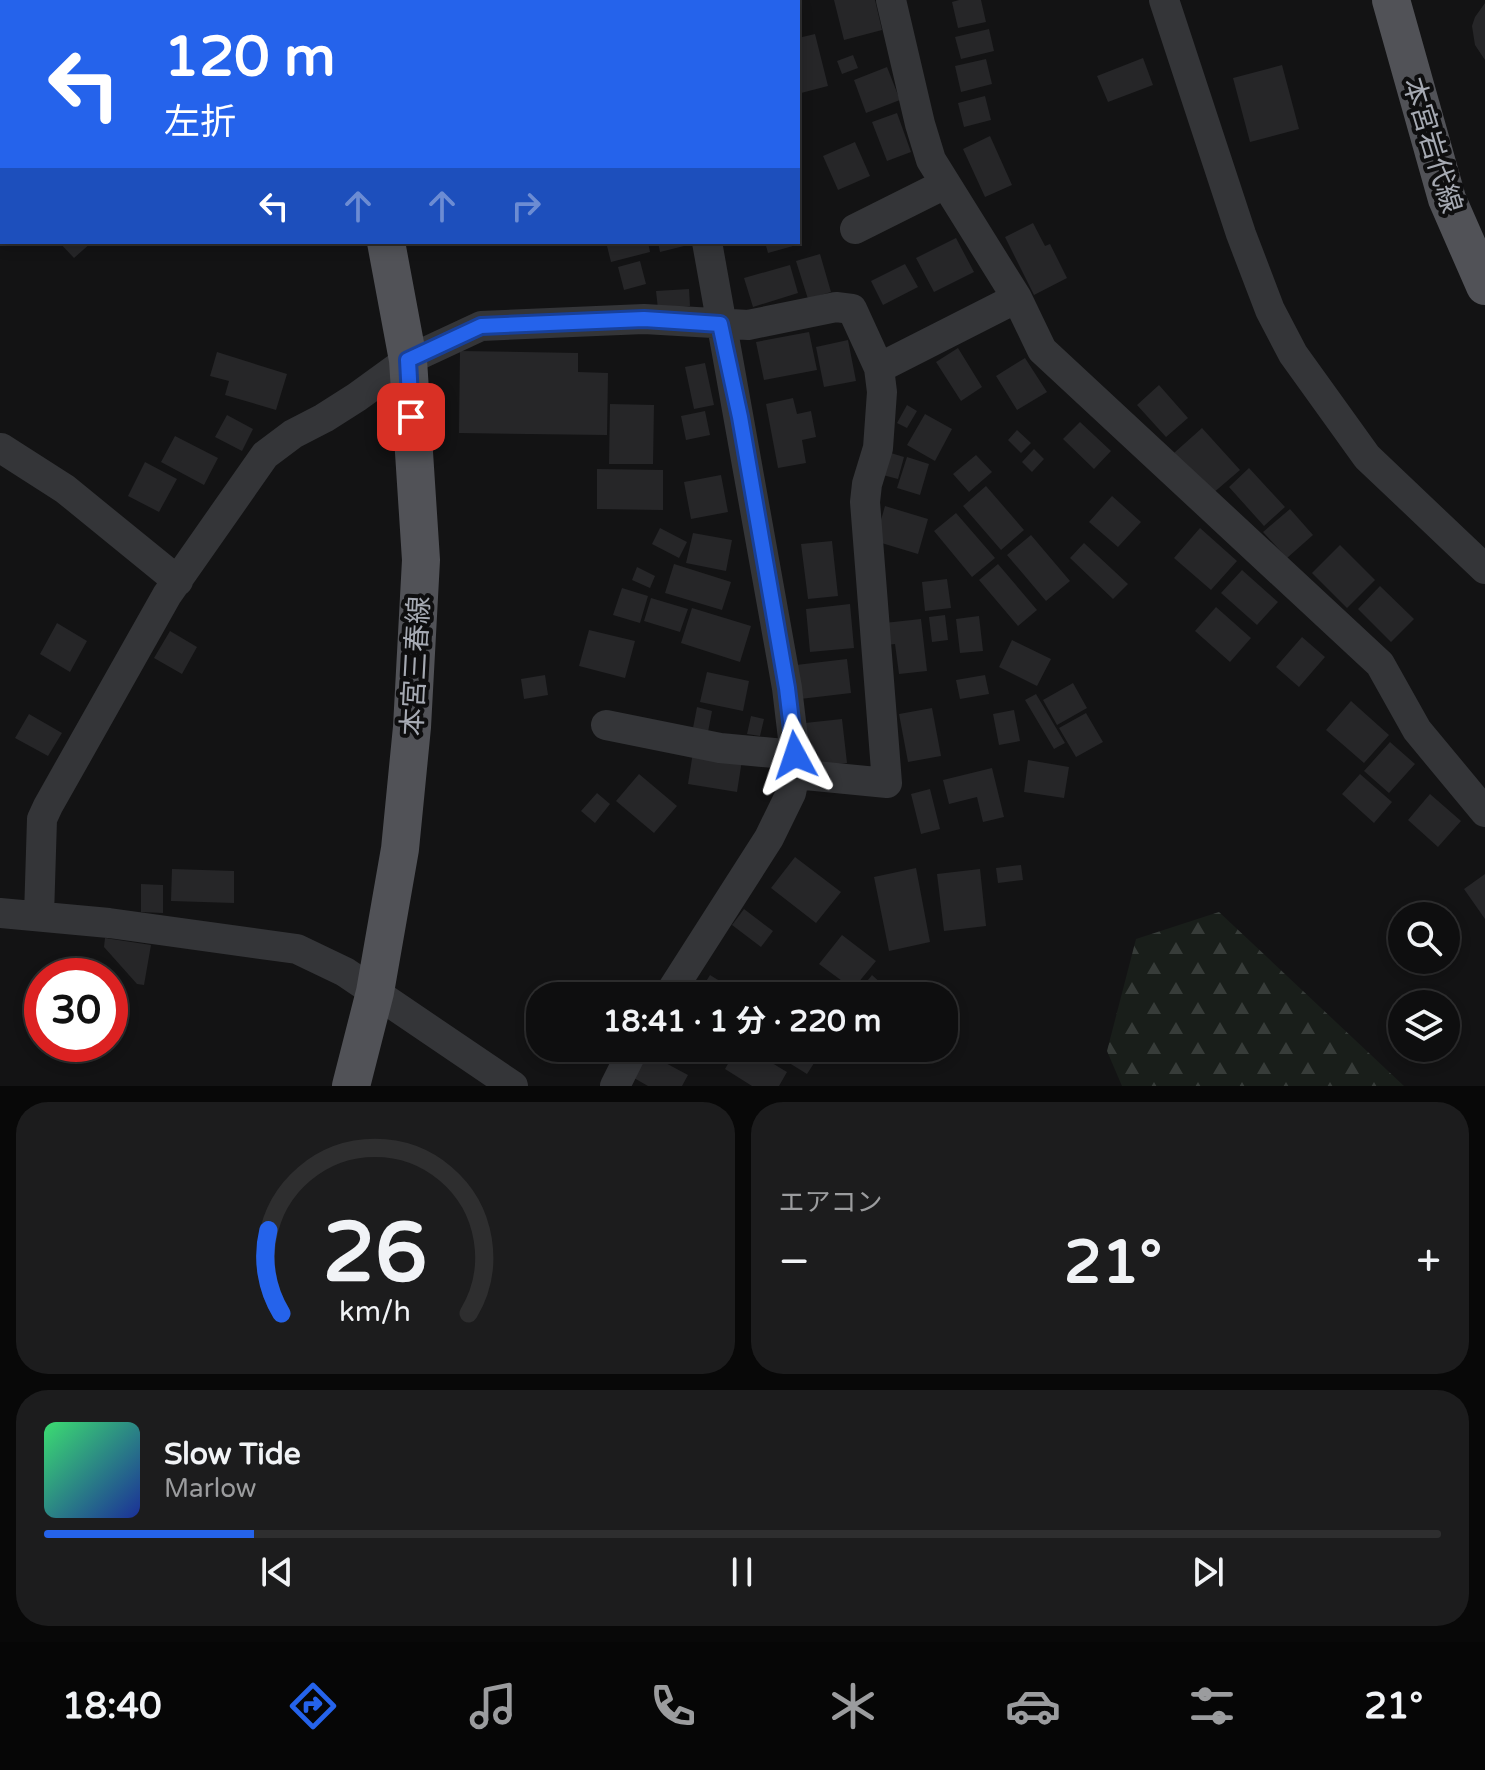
<!DOCTYPE html>
<html lang="ja">
<meta charset="utf-8">
<style>
:root{--surface:#0e0e0f;--page:#1c1c1d;--text:#f1f3f6;--muted:#9b9c9e;--line:#2e2e2f;--accent:#2563eb}
body{margin:0;font-family:"Varela Round","Noto Sans JP",sans-serif;background:var(--page);color:var(--text);height:100vh;display:flex;flex-direction:column;font-size:30px;white-space:nowrap}
*{box-sizing:border-box;margin:0}
p{font-size:26px;color:var(--muted)}
.icon{flex:none;width:44px;height:44px;fill:none;stroke:currentColor;stroke-width:2;stroke-linecap:round;stroke-linejoin:round}
.map{position:relative;height:1086px;overflow:hidden}
.details{display:flex;flex-direction:column;gap:16px;padding:16px;background:#080808;flex:1}
.details>*{flex:none}
.banner{position:absolute;left:0px;top:0px;width:800px;height:244px;box-shadow:0 4px 12px #0003,0 0 0 2px var(--line);background:#2563eb;color:#fff;overflow:hidden}
.buttons{position:absolute;left:1388px;top:902px;display:grid;gap:16px}
.buttons a{display:grid;place-items:center;width:72px;height:72px;border-radius:50%;background:var(--surface);box-shadow:0 4px 12px #0003,0 0 0 2px var(--line);font-size:40px}
.speed{position:absolute;left:24px;top:958px;display:flex;gap:16px;font-size:40px;font-weight:700;text-align:center}
.speed>*{display:grid;place-content:center;width:104px;height:104px;border-radius:50%;background:var(--surface);box-shadow:0 4px 12px #0003,0 0 0 2px var(--line);line-height:1}
.speed .limit{border:12px solid #d22;background:#fff;color:#111}
.pin{position:absolute;display:grid;place-items:center;width:68px;height:68px;color:#fff;margin:-34px;border-radius:16px;box-shadow:0 4px 12px #0006}
.me{position:absolute;width:88px;margin:-44px;rotate:355deg;stroke-linejoin:round;filter:drop-shadow(0 0 6px #0008)}
.turn{display:flex;align-items:center;gap:28px;height:168px;padding:0 32px;font-size:36px}
.turn .icon{width:104px;height:104px;stroke-width:2.5}
.turn b{display:block;font-size:56px;line-height:68px}
.lanes{display:flex;align-items:center;height:76px;padding:0 32px;background:#0003;justify-content:center;gap:40px;direction:ltr}
.lanes .off{opacity:.35}
.big{font-size:60px;font-weight:700;line-height:1.1}
.details .card{flex:1;display:flex;flex-direction:column;justify-content:center;gap:12px;min-width:0;padding:0 28px;border-radius:32px;background:var(--page)}
.details .dial{align-items:center;gap:0}
.dial svg{height:208px;overflow:visible;fill:none;stroke:var(--line);stroke-width:7;stroke-linecap:round;text-anchor:middle}
.dial text{fill:var(--text);stroke:none}
.song{display:flex;align-items:center;gap:24px}
.cover{width:96px;height:96px;border-radius:12px;background:linear-gradient(135deg,hsl(140 70% 55%),hsl(230 70% 35%))}
.played{height:8px;border-radius:4px;background:linear-gradient(90deg,var(--accent) 15%,var(--line) 15%)}
.keys{display:flex;justify-content:space-around;direction:ltr}
.heat{display:flex;justify-content:space-between;align-items:center;font-size:44px;direction:ltr}
.details .tiles{flex:1;display:grid;gap:16px;grid-template-columns:1fr 1fr}
.card:last-child{grid-column:span 2}
.trip{position:absolute;left:526px;top:982px;width:432px;height:80px;border-radius:32px;background:var(--surface);box-shadow:0 4px 12px #0003,0 0 0 2px var(--line);font-weight:700;line-height:80px;text-align:center}
.tab-bar{display:flex;height:128px;justify-content:space-around;align-items:center;background:#060606;color:var(--muted)}
.tab-bar .icon{width:56px;height:56px}
.tab-bar .current{color:var(--accent)}
.tab-bar b{font-size:36px;color:var(--text)}
.map>svg:first-child{display:block}
</style>
<div class="map">
<svg width="1485" height="1086" viewBox="0 0 1485 1086">
<defs>
<pattern id="forest-firs" width="22" height="20" patternUnits="userSpaceOnUse" patternTransform="scale(2)"><rect width="22" height="20" fill="#191e1a"/><path d="M5 1l3.5 6h-7zM16 11l3.5 6h-7z" fill="#373c39"/></pattern>
</defs>
<rect width="100%" height="100%" fill="#131314"/>
<path fill="url(#forest-firs)" d="M 2,4 L 2,230 L 0,231 L 0,6 Z
M 1219,912 L 1404,1086 L 1122,1086 L 1107,1051 L 1136,939 Z"/>
<path fill="#262628" d="M 834,0 L 875,0 L 882,30 L 844,40 Z
M 959,0 L 981,0 L 986,22 L 958,28 L 952,2 Z
M 1485,3 L 1485,60 L 1475,45 L 1472,26 L 1475,17 Z
M 989,29 L 994,51 L 961,59 L 955,37 Z
M 815,34 L 828,86 L 801,93 L 798,82 L 798,38 Z
M 853,55 L 858,68 L 842,74 L 837,61 Z
M 1143,58 L 1153,85 L 1108,102 L 1097,76 Z
M 986,59 L 992,84 L 961,92 L 955,66 Z
M 1282,65 L 1299,129 L 1250,142 L 1233,78 Z
M 887,67 L 900,100 L 866,113 L 854,80 Z
M 985,96 L 991,120 L 964,127 L 958,103 Z
M 897,113 L 911,152 L 887,161 L 872,122 Z
M 990,136 L 1012,185 L 985,197 L 963,149 Z
M 855,142 L 870,176 L 838,190 L 823,156 Z
M 1033,223 L 1045,246 L 1050,244 L 1067,278 L 1034,295 L 1005,237 Z
M 956,238 L 974,272 L 934,292 L 916,258 Z
M 59,242 L 92,242 L 74,258 Z
M 606,242 L 648,242 L 650,252 L 611,262 Z
M 658,242 L 687,242 L 688,245 L 660,252 Z
M 765,242 L 791,242 L 793,246 L 768,253 Z
M 820,254 L 831,292 L 808,299 L 796,261 Z
M 640,261 L 646,284 L 624,290 L 618,267 Z
M 905,264 L 918,287 L 883,305 L 871,281 Z
M 790,265 L 798,293 L 753,307 L 744,278 Z
M 689,289 L 690,306 L 658,309 L 656,291 Z
M 809,332 L 817,370 L 764,380 L 756,342 Z
M 848,340 L 856,381 L 824,387 L 816,347 Z
M 958,348 L 982,387 L 961,401 L 936,362 Z
M 460,351 L 578,353 L 578,372 L 608,373 L 607,435 L 459,433 Z
M 217,352 L 287,374 L 276,410 L 225,395 L 229,381 L 210,376 Z
M 1025,358 L 1047,392 L 1017,410 L 996,376 Z
M 705,363 L 714,405 L 694,409 L 685,367 Z
M 1159,385 L 1188,418 L 1166,437 L 1137,405 Z
M 793,398 L 797,414 L 811,411 L 816,437 L 802,440 L 806,463 L 778,468 L 766,404 Z
M 610,404 L 654,405 L 653,464 L 609,464 Z
M 907,405 L 917,411 L 907,428 L 897,423 Z
M 705,411 L 710,435 L 686,440 L 681,416 Z
M 925,414 L 952,429 L 935,461 L 907,445 Z
M 227,415 L 253,429 L 242,451 L 215,437 Z
M 1080,422 L 1111,451 L 1094,469 L 1063,439 Z
M 1202,428 L 1240,470 L 1212,494 L 1174,453 Z
M 1017,430 L 1031,443 L 1021,453 L 1008,440 Z
M 175,436 L 218,458 L 204,485 L 161,462 Z
M 1034,449 L 1044,459 L 1032,472 L 1022,462 Z
M 881,450 L 904,457 L 898,479 L 875,473 Z
M 976,455 L 992,472 L 969,492 L 953,474 Z
M 907,457 L 929,464 L 920,495 L 897,488 Z
M 145,462 L 177,479 L 159,512 L 128,496 Z
M 1249,468 L 1285,507 L 1264,526 L 1229,487 Z
M 597,469 L 663,470 L 663,510 L 597,509 Z
M 721,475 L 728,512 L 691,519 L 684,482 Z
M 986,486 L 1024,530 L 1001,550 L 963,506 Z
M 1112,496 L 1141,522 L 1118,547 L 1089,522 Z
M 885,506 L 928,519 L 918,554 L 875,541 Z
M 1290,509 L 1313,535 L 1287,558 L 1263,532 Z
M 956,513 L 995,558 L 972,577 L 934,531 Z
M 660,528 L 687,542 L 679,558 L 652,544 Z
M 1200,528 L 1237,561 L 1211,590 L 1174,558 Z
M 693,533 L 732,540 L 726,571 L 686,563 Z
M 1031,535 L 1070,581 L 1046,601 L 1007,555 Z
M 832,541 L 838,596 L 808,599 L 801,544 Z
M 1084,543 L 1128,584 L 1113,599 L 1070,558 Z
M 1340,545 L 1375,580 L 1347,608 L 1312,573 Z
M 674,564 L 731,582 L 722,610 L 665,593 Z
M 998,564 L 1037,610 L 1018,626 L 979,580 Z
M 637,567 L 655,576 L 650,588 L 632,580 Z
M 1242,570 L 1278,602 L 1257,625 L 1221,593 Z
M 947,579 L 951,608 L 925,611 L 922,582 Z
M 1380,586 L 1414,619 L 1391,642 L 1358,609 Z
M 622,588 L 648,596 L 640,623 L 613,615 Z
M 651,598 L 688,609 L 680,632 L 644,621 Z
M 850,604 L 854,648 L 810,652 L 806,609 Z
M 1216,607 L 1251,638 L 1230,662 L 1195,631 Z
M 692,608 L 751,626 L 740,662 L 681,643 Z
M 945,615 L 948,640 L 932,642 L 929,617 Z
M 979,616 L 983,651 L 960,653 L 956,619 Z
M 921,619 L 927,671 L 899,674 L 895,644 L 877,646 L 875,624 Z
M 57,623 L 87,641 L 70,672 L 40,654 Z
M 589,630 L 635,641 L 625,678 L 579,666 Z
M 170,631 L 197,647 L 182,674 L 154,658 Z
M 1302,637 L 1325,657 L 1299,687 L 1276,667 Z
M 1012,640 L 1051,659 L 1037,686 L 999,667 Z
M 847,659 L 851,693 L 800,699 L 796,665 Z
M 707,672 L 749,681 L 743,711 L 700,702 Z
M 545,675 L 548,695 L 524,699 L 521,679 Z
M 985,675 L 989,694 L 960,699 L 956,680 Z
M 1073,683 L 1087,708 L 1057,725 L 1043,700 Z
M 1036,694 L 1065,743 L 1054,749 L 1025,700 Z
M 1351,701 L 1389,735 L 1364,763 L 1326,730 Z
M 697,707 L 712,711 L 708,732 L 693,728 Z
M 932,708 L 941,756 L 908,762 L 899,714 Z
M 1014,710 L 1020,741 L 999,745 L 993,714 Z
M 1086,713 L 1103,742 L 1076,757 L 1059,728 Z
M 29,714 L 62,733 L 48,756 L 15,738 Z
M 751,716 L 764,719 L 760,736 L 747,734 Z
M 842,719 L 847,763 L 810,767 L 805,723 Z
M 1390,742 L 1415,764 L 1389,793 L 1364,771 Z
M 693,752 L 742,760 L 737,792 L 688,784 Z
M 1028,760 L 1069,767 L 1064,798 L 1024,792 Z
M 992,768 L 1004,817 L 983,822 L 977,797 L 949,804 L 943,780 Z
M 639,774 L 677,806 L 654,833 L 616,801 Z
M 1360,774 L 1392,802 L 1374,823 L 1342,794 Z
M 930,789 L 940,829 L 921,834 L 911,794 Z
M 597,793 L 610,804 L 595,823 L 581,811 Z
M 1430,794 L 1461,821 L 1438,847 L 1408,820 Z
M 795,857 L 841,892 L 816,923 L 771,888 Z
M 1021,865 L 1023,880 L 998,883 L 996,868 Z
M 916,868 L 930,942 L 889,951 L 874,877 Z
M 172,869 L 234,871 L 234,903 L 171,901 Z
M 980,869 L 986,926 L 944,931 L 937,874 Z
M 1485,874 L 1485,919 L 1464,889 Z
M 141,884 L 163,885 L 163,913 L 141,912 Z
M 744,909 L 773,931 L 761,947 L 732,925 Z
M 842,935 L 876,961 L 853,989 L 819,964 Z
M 105,938 L 151,945 L 144,985 L 137,984 L 104,947 Z
M 710,975 L 744,996 L 697,996 Z
M 872,975 L 883,985 L 874,996 L 855,996 Z
M 806,982 L 824,996 L 795,996 Z
M 737,1048 L 747,1048 L 787,1072 L 779,1086 L 752,1086 L 725,1069 Z
M 795,1048 L 816,1060 L 807,1074 L 786,1061 Z
M 647,1053 L 688,1075 L 682,1086 L 648,1086 L 634,1078 Z"/>
<g fill="none" stroke-linecap="round" stroke-linejoin="round">
<path stroke="#343538" stroke-width="30" d="M 649,0 L 650,2
M 891,0 L 920,124 L 931,160 L 1017,298 L 1042,350 L 1380,664 L 1417,730 L 1485,812
M 1164,0 L 1241,234 L 1270,310 L 1293,354 L 1367,457 L 1485,569
M 691,2 L 691,0
M 855,229 L 945,184
M 879,368 L 1017,298
M 1,448 L 65,489 L 178,581
M 606,725 L 720,748 L 795,755
M 0,913 L 109,923 L 297,949 L 345,972 L 513,1086
M 39,916 L 42,819 L 48,806 L 167,595 L 265,455 L 293,434 L 324,418 L 357,397 L 408,360 L 481,326 L 644,319 L 748,325 L 836,307 L 852,309 L 879,368 L 882,392 L 878,448 L 867,484 L 865,502 L 887,783 L 795,774
M 668,996 L 769,838 L 791,793 L 795,774 L 795,755 L 787,688 L 707,242
M 615,1086 L 634,1048"/>
<path stroke="#515257" stroke-width="38" d="M 327,0 L 328,2
M 1391,0 L 1447,199 L 1485,286
M 351,1086 L 375,992 L 400,849 L 412,727 L 421,560 L 408,360 L 386,242"/>
</g>
<g fill="none" stroke-linecap="round" stroke-linejoin="round">
<defs>
<path id="route" d="M 411,417 L 408,360 L 481,326 L 644,319 L 720,324 L 740,417 L 787,688 L 795,755"/>
</defs>
<use href="#route" stroke="#184099" stroke-width="20"/>
<use href="#route" stroke="#2563eb" stroke-width="14"/>
</g>
<g text-anchor="middle" stroke-width="8" stroke-linejoin="round" paint-order="stroke">
<g font-size="28" fill="#a6aab3" stroke="#0e0e0f">
<text transform="translate(1433 145) rotate(73)" y="10">本宮岩代線</text>
<text transform="translate(415 666) rotate(-87)" y="10">本宮三春線</text>
</g>
</g>
</svg>
<div class="buttons">
<a><svg class="icon" aria-label="search" viewBox="0 0 24 24"><circle cx="10" cy="10" r="6"/><path d="M15 15l6 6"/></svg></a>
<a><svg class="icon" aria-label="layers" viewBox="0 0 24 24"><path d="M12 4l9 5-9 5-9-5zM3 14l9 5 9-5"/></svg></a>
</div>
<div class="speed"><div class="limit">30</div></div>
<div class="pin" style="left:411px;top:417px;background:#d93025"><svg class="icon" aria-label="arrive" viewBox="0 0 24 24"><path d="M6 21V4h12l-3 4 3 4H6"/></svg></div>
<svg class="me" style="left:795px;top:755px" viewBox="-20 -20 40 40"><path d="M0-17L14 15 0 8-14 15z" fill="#2563eb" stroke="#fff" stroke-width="4"/></svg>
<div class="trip">18:41 · 1 分 · 220 m</div>
<div class="banner">
<div class="turn"><svg class="icon" aria-label="left" viewBox="0 0 24 24"><path d="M17 20v-9H6M10 6l-5 5 5 5"/></svg><div><b>120 m</b>左折</div></div>
<div class="lanes"><svg class="icon" aria-label="left" viewBox="0 0 24 24"><path d="M17 20v-9H6M10 6l-5 5 5 5"/></svg><svg class="icon off" aria-label="ahead" viewBox="0 0 24 24"><path d="M12 20V5M6 11l6-6 6 6"/></svg><svg class="icon off" aria-label="ahead" viewBox="0 0 24 24"><path d="M12 20V5M6 11l6-6 6 6"/></svg><svg class="icon off" aria-label="right" viewBox="0 0 24 24"><path d="M7 20v-9h11M14 6l5 5-5 5"/></svg></div>
</div>
</div>
<section class="details">
<div class="tiles">
<div class="card dial"><svg viewBox="0 0 100 80">
<path d="M14 69A42 42 0 1 1 86 69"/>
<path d="M14 69A42 42 0 0 1 9 37" stroke="#2563eb"/>
<text x="50" y="56" font-size="32" font-weight="700">26</text>
<text x="50" y="72" font-size="11">km/h</text>
</svg></div>
<div class="card"><p>エアコン</p>
<div class="heat"><a>−</a><b class="big">21°</b><a>+</a></div>
</div>
<div class="card">
<div class="song"><i class="cover"></i><div><b>Slow Tide</b><p>Marlow</p></div></div>
<div class="played"></div>
<div class="keys"><svg class="icon" aria-label="previous" viewBox="0 0 24 24"><path d="M18 5L8 12l10 7zM5 5v14"/></svg><svg class="icon" aria-label="pause" viewBox="0 0 24 24"><path d="M8 5v14M16 5v14"/></svg><svg class="icon" aria-label="next" viewBox="0 0 24 24"><path d="M6 5l10 7-10 7zM19 5v14"/></svg></div>
</div>
</div>
</section>
<nav class="tab-bar">
<b>18:40</b>
<svg class="icon current" aria-label="directions" viewBox="0 0 24 24"><path d="M12 3l9 9-9 9-9-9zM9 14v-3h6M13 9l2 2-2 2"/></svg>
<svg class="icon" aria-label="music" viewBox="0 0 24 24"><path d="M9 18V5l10-2v13"/><circle cx="6" cy="18" r="3"/><circle cx="16" cy="16" r="3"/></svg>
<svg class="icon" aria-label="phone" viewBox="0 0 24 24"><path d="M5 4h4l2 5-3 2q2 4 5 5l2-3 5 2v4C11 20 4 13 5 4z"/></svg>
<svg class="icon" aria-label="climate" viewBox="0 0 24 24"><path d="M12 3v18M4 7l16 10M4 17L20 7"/></svg>
<svg class="icon" aria-label="car" viewBox="0 0 24 24"><path d="M5 17H2v-5l4-1 3-4h7l3 4 3 1v5h-3M9 17h6M6 11h13"/><circle cx="7" cy="17" r="2"/><circle cx="17" cy="17" r="2"/></svg>
<svg class="icon" aria-label="filters" viewBox="0 0 24 24"><path d="M4 7h16M4 17h16"/><circle cx="9" cy="7" r="2"/><circle cx="15" cy="17" r="2"/></svg>
<b>21°</b>
</nav>
